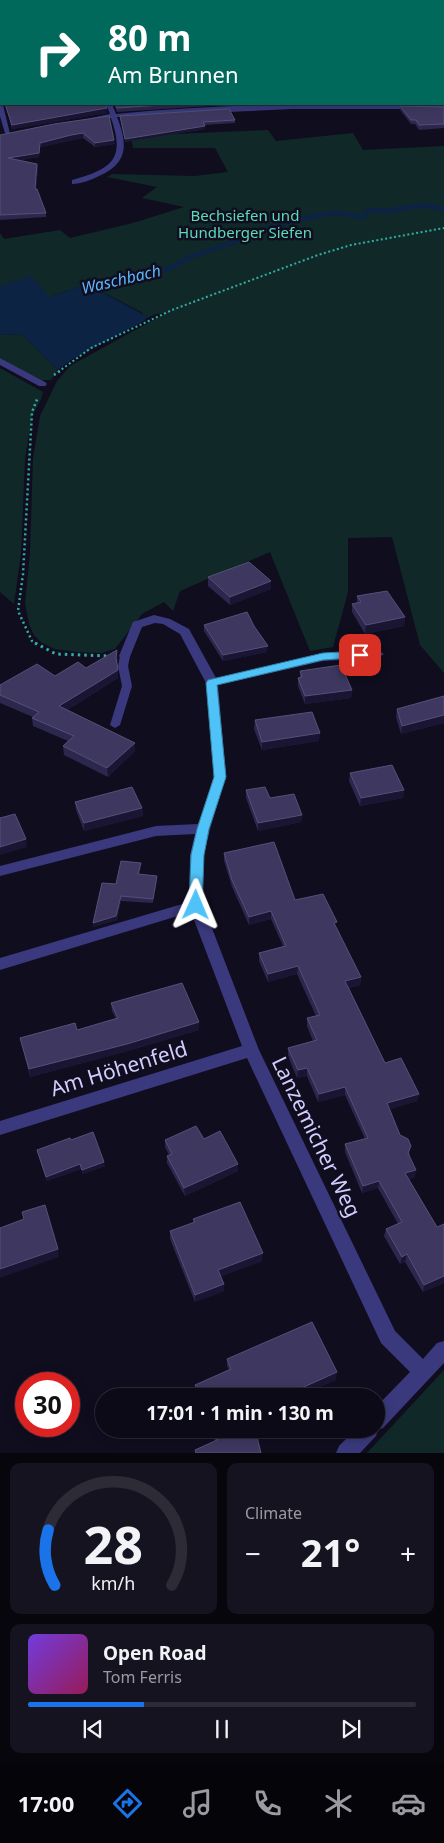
<!DOCTYPE html>
<meta charset="utf-8">
<style>
:root{--surface:#0c0a17;--page:#151320;--text:#f1f3f6;--muted:#9a9aa1;--line:#2c2b36;--accent:#1a73e8}
body{margin:0;font-family:"Noto Sans",sans-serif;background:var(--page);color:var(--text);height:100vh;display:flex;flex-direction:column;font-size:19px;white-space:nowrap}
*{box-sizing:border-box;margin:0}
p{font-size:16px;color:var(--muted)}
.icon{flex:none;width:28px;height:28px;fill:none;stroke:currentColor;stroke-width:2;stroke-linecap:round;stroke-linejoin:round}
.map{position:relative;height:1453px;overflow:hidden}
.sheet{display:flex;flex-direction:column;gap:10px;padding:10px;background:#07060d;flex:1}
.sheet>*{flex:none}
.banner{position:absolute;left:0px;top:0px;width:445px;height:105px;box-shadow:0 2px 12px #0003,0 0 0 1px var(--line);background:#00695c;color:#fff;overflow:hidden}
.speed{position:absolute;left:15px;top:1372px;display:flex;gap:10px;font-size:25px;font-weight:700;text-align:center}
.speed>*{display:grid;place-content:center;width:65px;height:65px;border-radius:50%;background:var(--surface);box-shadow:0 2px 12px #0003,0 0 0 1px var(--line);line-height:1}
.speed .limit{border:8px solid #d22;background:#fff;color:#111}
.pin{position:absolute;display:grid;place-items:center;width:42px;height:42px;color:#fff;margin:-21px;border-radius:10px;box-shadow:0 2px 8px #0006}
.me{position:absolute;width:55px;margin:-28px;rotate:1deg;stroke-linejoin:round;filter:drop-shadow(0 0 4px #0008)}
.turn{display:flex;align-items:center;gap:18px;height:105px;padding:0 25px;font-size:22px}
.turn .icon{width:65px;height:65px;stroke-width:2.5}
.turn b{display:block;font-size:35px;line-height:42px}
.big{font-size:38px;font-weight:700;line-height:1.1}
.sheet .tile{flex:1;display:flex;flex-direction:column;justify-content:center;gap:8px;min-width:0;padding:0 18px;border-radius:10px;background:var(--page)}
.sheet .dial{align-items:center;gap:0}
.dial svg{height:130px;overflow:visible;fill:none;stroke:var(--line);stroke-width:7;stroke-linecap:round;text-anchor:middle}
.dial text{fill:var(--text);stroke:none}
.song{display:flex;align-items:center;gap:15px}
.cover{width:60px;height:60px;border-radius:8px;background:linear-gradient(135deg,hsl(260 70% 55%),hsl(330 70% 35%))}
.played{height:5px;border-radius:2px;background:linear-gradient(90deg,var(--accent) 30%,var(--line) 30%)}
.keys{display:flex;justify-content:space-around;direction:ltr}
.heat{display:flex;justify-content:space-between;align-items:center;font-size:28px;direction:ltr}
.sheet .tiles{flex:1;display:grid;gap:10px;grid-template-columns:1fr 1fr}
.tile:last-child{grid-column:span 2}
.trip{position:absolute;left:95px;top:1388px;width:290px;height:50px;border-radius:25px;background:var(--surface);box-shadow:0 2px 12px #0003,0 0 0 1px var(--line);font-weight:700;line-height:50px;text-align:center}
.tab-bar{display:flex;height:80px;justify-content:space-around;align-items:center;background:#050409;color:var(--muted)}
.tab-bar .icon{width:35px;height:35px}
.tab-bar .active{color:var(--accent)}
.tab-bar b{font-size:22px;color:var(--text)}
.map>svg:first-child{display:block}
</style>
<div class="map">
<svg width="444" height="1453" viewBox="0 0 444 1453">
<rect width="100%" height="100%" fill="#100d1f"/>
<path fill="#102928" d="M 268,130 L 276,141 L 353,133 L 363,150 L 444,146 L 444,673 L 420,645 L 392,537 L 348,538 L 348,592 L 333,647 L 310,651 L 270,552 L 180,591 L 173,611 L 164,602 L 142,614 L 115,649 L 101,653 L 77,652 L 55,649 L 42,643 L 34,635 L 29,624 L 25,603 L 30,553 L 33,459 L 40,416 L 57,381 L 70,366 L 166,313 L 156,314 L 145,319 L 145,316 L 141,312 L 87,284 L 50,297 L 0,286 L 0,233 L 4,239 L 60,230 L 70,238 L 133,223 L 184,207 L 142,198 L 157,187 L 107,177 L 112,174 L 195,176 L 228,172 L 215,148 L 133,148 L 131,136 Z
M 22,334 L 58,370 L 51,380 L 41,380 L 0,358 L 0,335 Z
M 0,368 L 43,392 L 41,399 L 32,416 L 25,459 L 21,553 L 14,604 L 0,592 Z
M 444,1370 L 444,1453 L 367,1453 Z"/>
<path fill="#0d2343" d="M 31,276 L 50,297 L 87,284 L 148,317 L 144,321 L 71,360 L 58,370 L 22,334 L 0,335 L 0,286 Z"/>
<g fill="none" stroke-linecap="round" stroke-linejoin="round">
<path stroke="#0d2343" stroke-width="5" d="M 80,288 L 87,284 L 166,270 L 190,257 L 240,240 L 273,226 L 319,215 L 337,213 L 364,217 L 364,214 L 370,210 L 389,211 L 414,206 L 431,206 L 444,209"/>
<path stroke="#31aea3" stroke-width="2" stroke-dasharray="2 2.5" stroke-linecap="butt" d="M 58,372 L 91,348 L 172,310 L 318,255 L 351,245 L 444,228"/>
<path stroke="#31aea3" stroke-width="2.5" stroke-dasharray="2 3" stroke-linecap="butt" d="M 54,375 L 60,371
M 37,644 L 32,641 L 18,611 L 23,574 L 32,412 L 38,397"/>
<path stroke="#31aea3" stroke-width="3" stroke-dasharray="2.5 4" stroke-linecap="butt" d="M 35,643 L 56,654 L 109,656"/>
<path fill="#3a397d" fill-rule="evenodd" d="M 125,653 L 130,656 L 128,666 L 132,686 L 120,725 L 115,728 L 110,725 L 122,686 L 118,666 L 120,656 Z"/>
<path fill="#3a397d" fill-rule="evenodd" d="M 0,103 L 3,105 L 10,134 L 5,133 L 0,116 Z
M 106,104 L 112,104 L 116,114 C 225,103 335,103 444,105 L 444,109 L 292,109 L 117,117 C 128,145 128,163 99,176 C 91,180 81,184 72,184 L 72,180 C 111,169 126,160 111,118 L 85,122 L 82,120 L 110,114 Z
M 0,358 L 45,382 L 47,384 L 45,386 L 39,386 L 0,365 Z
M 154,615 L 170,619 L 189,629 L 216,678 L 323,653 L 378,650 L 384,654 L 378,658 L 323,661 L 218,685 L 226,777 L 210,829 L 204,855 L 203,905 L 259,1050 L 395,1331 L 423,1359 L 437,1343 L 444,1341 L 444,1363 L 383,1428 L 378,1430 L 376,1436 L 360,1453 L 336,1453 L 339,1446 L 356,1429 L 376,1429 L 376,1407 L 410,1372 L 381,1343 L 247,1058 L 0,1135 L 0,1121 L 242,1046 L 191,912 L 0,970 L 0,958 L 189,902 L 190,855 L 195,834 L 156,836 L 0,876 L 0,866 L 156,826 L 198,824 L 214,777 L 206,683 L 180,634 L 163,624 L 155,623 L 142,627 L 129,659 L 121,659 L 119,656 L 133,622 Z"/>
</g>
<path fill="#2c274d" d="M 3,104 L 105,104 L 107,113 L 12,129 L 5,104 Z
M 114,104 L 226,104 L 226,105 L 117,112 Z
M 400,106 L 444,107 L 444,128 L 419,130 L 415,124 L 411,124 L 400,110 Z
M 120,116 L 235,120 L 235,123 L 204,125 L 205,129 L 125,142 Z
M 54,124 L 114,140 L 115,144 L 95,147 L 83,138 L 40,147 L 39,157 L 20,160 L 37,164 L 38,168 L 36,189 L 46,213 L 46,217 L 0,220 L 0,135 Z
M 208,577 L 271,589 L 230,605 L 208,586 Z
M 357,596 L 405,617 L 404,626 L 365,634 L 352,612 L 352,604 L 357,603 Z
M 204,625 L 254,626 L 267,652 L 223,661 L 204,631 Z
M 118,658 L 117,664 L 118,678 L 67,710 L 135,751 L 108,777 L 64,755 L 63,746 L 68,741 L 33,726 L 32,718 L 33,717 L 0,703 L 0,685 L 55,676 L 86,668 Z
M 300,671 L 352,690 L 351,698 L 305,704 L 298,686 L 298,678 L 300,677 Z
M 444,696 L 444,723 L 401,734 L 396,717 L 397,709 Z
M 255,720 L 319,741 L 262,750 L 254,729 Z
M 350,773 L 404,790 L 403,798 L 360,806 L 349,781 Z
M 246,790 L 270,798 L 302,815 L 301,822 L 258,831 L 246,798 Z
M 75,802 L 142,808 L 143,816 L 84,831 L 76,810 Z
M 224,853 L 337,928 L 361,977 L 360,985 L 349,988 L 385,1063 L 419,1094 L 417,1101 L 390,1109 L 400,1135 L 410,1154 L 409,1155 L 415,1177 L 409,1179 L 437,1227 L 444,1224 L 444,1283 L 423,1292 L 405,1262 L 400,1264 L 384,1236 L 386,1229 L 398,1224 L 378,1188 L 362,1193 L 345,1152 L 345,1144 L 365,1139 L 345,1095 L 318,1102 L 307,1076 L 297,1078 L 288,1056 L 288,1048 L 313,1041 L 307,1026 L 307,1018 L 316,1016 L 297,974 L 268,982 L 259,961 L 259,953 L 283,946 L 271,919 L 249,925 L 232,887 L 224,861 Z
M 141,867 L 139,875 L 157,876 L 157,880 L 153,903 L 121,901 L 117,920 L 93,927 L 93,923 L 116,884 Z
M 111,1003 L 199,1030 L 128,1051 L 30,1077 L 22,1046 L 20,1038 L 77,1030 L 116,1019 L 112,1011 Z
M 204,1139 L 238,1164 L 238,1171 L 185,1196 L 167,1163 L 167,1156 L 169,1155 L 165,1147 L 165,1140 Z
M 71,1140 L 105,1166 L 83,1174 L 81,1169 L 47,1181 L 38,1154 L 37,1150 Z
M 193,1219 L 262,1261 L 221,1276 L 224,1291 L 195,1302 L 170,1239 L 170,1231 L 193,1223 Z
M 227,1359 L 336,1380 L 299,1396 L 197,1396 L 195,1392 L 195,1385 L 229,1370 L 227,1366 Z
M 210,1429 L 255,1429 L 261,1453 L 195,1453 L 195,1450 L 215,1441 Z"/>
<path fill="#1a1533" d="M 107,108 L 107,113 L 12,129 L 12,125 Z
M 205,126 L 205,129 L 125,142 L 125,139 Z
M 83,133 L 83,138 L 40,147 L 39,157 L 8,162 L 8,158 L 40,143 Z
M 114,140 L 115,144 L 95,147 L 95,143 Z
M 37,164 L 38,168 L 35,194 L 35,189 Z
M 271,581 L 271,589 L 230,605 L 230,597 Z
M 405,617 L 404,626 L 365,634 L 366,625 Z
M 268,646 L 267,652 L 223,661 L 223,655 Z
M 117,650 L 118,658 L 116,666 L 116,658 Z
M 118,670 L 118,678 L 60,714 L 59,706 Z
M 352,690 L 351,698 L 305,704 L 305,696 Z
M 444,715 L 444,723 L 401,734 L 402,726 Z
M 320,733 L 319,741 L 262,750 L 262,742 Z
M 135,743 L 135,751 L 108,777 L 107,768 Z
M 404,790 L 403,798 L 360,806 L 361,798 Z
M 142,808 L 143,816 L 84,831 L 84,823 Z
M 302,815 L 301,822 L 258,831 L 258,823 Z
M 26,839 L 27,847 L 0,855 L 0,847 Z
M 141,863 L 141,867 L 138,879 L 138,874 Z
M 157,876 L 157,880 L 153,903 L 153,899 Z
M 121,896 L 121,901 L 117,920 L 93,927 L 93,923 Z
M 271,911 L 271,919 L 249,925 L 249,917 Z
M 298,966 L 297,974 L 268,982 L 268,974 Z
M 361,977 L 360,985 L 345,989 L 345,981 Z
M 199,1022 L 199,1030 L 128,1051 L 30,1077 L 29,1069 Z
M 307,1068 L 307,1076 L 297,1078 L 298,1070 Z
M 345,1087 L 345,1095 L 318,1102 L 319,1094 Z
M 419,1094 L 417,1101 L 386,1110 L 387,1103 Z
M 104,1162 L 105,1166 L 83,1174 L 82,1170 Z
M 80,1164 L 81,1169 L 47,1181 L 46,1177 Z
M 238,1164 L 238,1171 L 185,1196 L 184,1188 Z
M 416,1170 L 415,1177 L 404,1180 L 405,1173 Z
M 379,1181 L 378,1188 L 362,1193 L 363,1186 Z
M 58,1249 L 59,1257 L 0,1278 L 0,1269 Z
M 263,1253 L 262,1261 L 218,1278 L 218,1270 Z
M 407,1254 L 405,1262 L 400,1264 L 402,1257 Z
M 444,1276 L 444,1283 L 423,1292 L 424,1285 Z
M 224,1284 L 224,1291 L 195,1302 L 195,1295 Z
M 337,1372 L 336,1380 L 299,1396 L 284,1396 Z"/>
<path fill="#3e3860" stroke="#555079" d="M 2,0 L 444,0 L 444,100 L 444,1 L 2,1 Z
M 0,1 L 1,2 L 1,44 L 0,44 Z
M 0,50 L 1,50 L 1,99 L 0,98 Z
M 5,104 L 105,104 L 107,108 L 12,125 Z
M 115,104 L 177,104 L 117,108 Z
M 400,106 L 444,107 L 444,124 L 419,125 L 416,120 L 411,120 Z
M 229,109 L 235,120 L 203,122 L 205,126 L 125,139 L 120,116 Z
M 109,116 L 114,140 L 95,143 L 83,133 L 71,135 L 40,143 L 39,153 L 8,158 L 37,164 L 35,189 L 37,189 L 46,213 L 0,215 L 0,135 L 54,124 Z
M 249,562 L 271,581 L 230,597 L 208,577 Z
M 387,591 L 405,617 L 366,625 L 352,604 L 361,602 L 357,596 Z
M 247,612 L 254,626 L 268,646 L 223,655 L 204,625 Z
M 117,650 L 116,658 L 118,670 L 59,706 L 135,743 L 107,768 L 63,746 L 74,736 L 32,718 L 39,712 L 0,695 L 0,685 L 37,664 L 55,676 L 78,662 L 86,668 Z
M 341,665 L 352,690 L 305,696 L 298,678 L 302,677 L 300,671 Z
M 444,696 L 444,715 L 402,726 L 397,709 Z
M 312,712 L 320,733 L 262,742 L 255,720 Z
M 392,765 L 404,790 L 361,798 L 350,773 Z
M 132,787 L 142,808 L 84,823 L 75,802 Z
M 265,787 L 270,798 L 294,794 L 302,815 L 258,823 L 246,790 Z
M 15,814 L 26,839 L 0,847 L 0,818 Z
M 274,842 L 295,900 L 323,894 L 337,922 L 334,923 L 361,977 L 345,981 L 385,1063 L 401,1058 L 419,1094 L 387,1103 L 400,1135 L 408,1139 L 411,1146 L 408,1153 L 416,1170 L 405,1173 L 437,1227 L 444,1224 L 444,1276 L 424,1285 L 407,1254 L 402,1257 L 386,1229 L 402,1222 L 379,1181 L 363,1186 L 345,1144 L 368,1138 L 345,1087 L 319,1094 L 307,1068 L 298,1070 L 288,1048 L 317,1040 L 307,1018 L 320,1015 L 298,966 L 268,974 L 259,953 L 286,946 L 271,911 L 249,917 L 232,880 L 224,853 Z
M 121,861 L 141,863 L 138,874 L 157,876 L 153,899 L 121,896 L 116,916 L 93,923 L 102,883 L 116,884 Z
M 182,983 L 199,1022 L 127,1044 L 29,1069 L 20,1038 L 75,1023 L 77,1030 L 118,1018 L 111,1003 Z
M 196,1126 L 204,1139 L 220,1131 L 238,1164 L 184,1188 L 167,1156 L 172,1154 L 165,1140 Z
M 93,1132 L 104,1162 L 82,1170 L 80,1164 L 46,1177 L 37,1150 L 70,1138 L 71,1140 Z
M 240,1202 L 263,1253 L 218,1270 L 224,1284 L 195,1295 L 170,1231 L 195,1222 L 193,1219 Z
M 45,1205 L 58,1249 L 0,1269 L 0,1228 L 24,1219 L 22,1212 Z
M 312,1322 L 337,1372 L 284,1396 L 200,1396 L 195,1385 L 231,1369 L 227,1359 Z
M 213,1429 L 255,1429 L 261,1453 L 196,1453 L 195,1450 L 217,1440 Z"/>
<path fill="#4fc3f7" stroke="#337fa1" d="M 360,651 L 364,652 L 365,655 L 364,657 L 323,660 L 217,685 L 226,777 L 209,829 L 204,855 L 202,905 L 200,908 L 191,908 L 189,905 L 191,855 L 197,829 L 214,777 L 206,683 L 208,680 L 323,653 Z"/>
<g text-anchor="middle" stroke-width="5" stroke-linejoin="round" paint-order="stroke">
<g font-size="15" fill="#5bdbb8" stroke="#100d1f">
<text x="245" y="221">Bechsiefen und<tspan x="245" dy="17">Hundberger Siefen</tspan></text>
</g>
<g font-size="16" font-style="italic" fill="#5db6fb" stroke="#100d1f">
<text transform="translate(121 279) rotate(-13)" y="6">Waschbach</text>
</g>
<g font-size="21" fill="#d1cdfe" stroke="#100d1f">
<text transform="translate(119 1069) rotate(-17)" y="7">Am Höhenfeld</text>
<text transform="translate(316 1137) rotate(64)" y="7">Lanzemicher Weg</text>
</g>
</g>
</svg>
<div class="speed"><div class="limit">30</div></div>
<div class="pin" style="left:360px;top:655px;background:#d93025"><svg class="icon" aria-label="arrive" viewBox="0 0 24 24"><path d="M6 21V4h12l-3 4 3 4H6"/></svg></div>
<svg class="me" style="left:196px;top:905px" viewBox="-20 -20 40 40"><path d="M0-17L14 15 0 8-14 15z" fill="#4fc3f7" stroke="#fff" stroke-width="4"/></svg>
<div class="trip">17:01 · 1 min · 130 m</div>
<div class="banner">
<div class="turn"><svg class="icon" aria-label="right" viewBox="0 0 24 24"><path d="M7 20v-9h11M14 6l5 5-5 5"/></svg><div><b>80 m</b>Am Brunnen</div></div>
</div>
</div>
<section class="sheet">
<div class="tiles">
<div class="tile dial"><svg viewBox="0 0 100 80">
<path d="M14 69A42 42 0 1 1 86 69"/>
<path d="M14 69A42 42 0 0 1 10 35" stroke="#1a73e8"/>
<text x="50" y="56" font-size="32" font-weight="700">28</text>
<text x="50" y="72" font-size="11">km/h</text>
</svg></div>
<div class="tile"><p>Climate</p>
<div class="heat"><a>−</a><b class="big">21°</b><a>+</a></div>
</div>
<div class="tile">
<div class="song"><i class="cover"></i><div><b>Open Road</b><p>Tom Ferris</p></div></div>
<div class="played"></div>
<div class="keys"><svg class="icon" aria-label="previous" viewBox="0 0 24 24"><path d="M18 5L8 12l10 7zM5 5v14"/></svg><svg class="icon" aria-label="pause" viewBox="0 0 24 24"><path d="M8 5v14M16 5v14"/></svg><svg class="icon" aria-label="next" viewBox="0 0 24 24"><path d="M6 5l10 7-10 7zM19 5v14"/></svg></div>
</div>
</div>
</section>
<nav class="tab-bar">
<b>17:00</b>
<svg class="icon active" aria-label="directions" viewBox="0 0 24 24"><path d="M12 3l9 9-9 9-9-9zM9 14v-3h6M13 9l2 2-2 2"/></svg>
<svg class="icon" aria-label="music" viewBox="0 0 24 24"><path d="M9 18V5l10-2v13"/><circle cx="6" cy="18" r="3"/><circle cx="16" cy="16" r="3"/></svg>
<svg class="icon" aria-label="phone" viewBox="0 0 24 24"><path d="M5 4h4l2 5-3 2q2 4 5 5l2-3 5 2v4C11 20 4 13 5 4z"/></svg>
<svg class="icon" aria-label="climate" viewBox="0 0 24 24"><path d="M12 3v18M4 7l16 10M4 17L20 7"/></svg>
<svg class="icon" aria-label="car" viewBox="0 0 24 24"><path d="M5 17H2v-5l4-1 3-4h7l3 4 3 1v5h-3M9 17h6M6 11h13"/><circle cx="7" cy="17" r="2"/><circle cx="17" cy="17" r="2"/></svg>
</nav>
